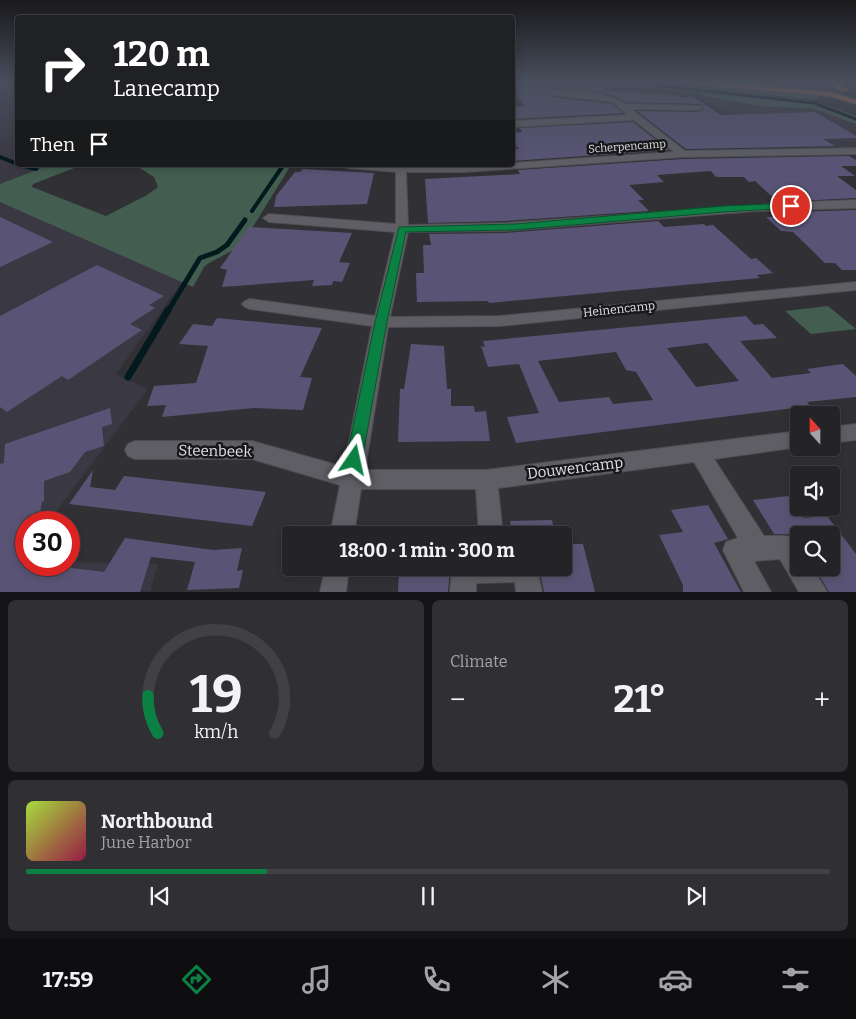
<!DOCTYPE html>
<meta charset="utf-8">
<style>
:root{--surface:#242428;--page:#303034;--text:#f1f3f6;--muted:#a3a4a8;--line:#414145;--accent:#0b8043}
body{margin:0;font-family:Bitter,serif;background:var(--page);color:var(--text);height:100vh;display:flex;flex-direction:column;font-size:19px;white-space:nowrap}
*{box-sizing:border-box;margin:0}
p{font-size:16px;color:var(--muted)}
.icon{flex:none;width:28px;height:28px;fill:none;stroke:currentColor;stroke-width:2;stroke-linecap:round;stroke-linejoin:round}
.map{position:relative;height:592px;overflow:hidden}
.details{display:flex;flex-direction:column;gap:8px;padding:8px;background:#141416;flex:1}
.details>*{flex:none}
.hud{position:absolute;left:15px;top:15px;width:500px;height:152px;border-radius:5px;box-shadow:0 2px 8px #0003,0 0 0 1px var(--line);background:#202124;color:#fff;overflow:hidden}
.needle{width:32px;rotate:339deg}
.fabs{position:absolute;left:790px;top:406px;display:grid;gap:10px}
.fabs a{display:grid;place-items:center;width:50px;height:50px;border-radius:5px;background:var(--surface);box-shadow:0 2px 8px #0003,0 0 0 1px var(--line);font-size:25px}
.speed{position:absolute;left:15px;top:511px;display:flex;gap:10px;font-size:25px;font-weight:700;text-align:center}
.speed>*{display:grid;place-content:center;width:65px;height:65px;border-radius:50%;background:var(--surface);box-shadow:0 2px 8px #0003,0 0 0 1px var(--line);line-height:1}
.speed .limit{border:8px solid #d22;background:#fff;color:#111}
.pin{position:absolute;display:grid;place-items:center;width:42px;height:42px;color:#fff;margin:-21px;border:2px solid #fff;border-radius:50%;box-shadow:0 1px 5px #0007}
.me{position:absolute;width:55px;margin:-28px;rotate:11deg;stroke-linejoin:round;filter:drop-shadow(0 0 4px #0008)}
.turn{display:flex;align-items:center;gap:18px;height:105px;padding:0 15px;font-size:22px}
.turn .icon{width:65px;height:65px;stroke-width:2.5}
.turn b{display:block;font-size:35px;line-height:42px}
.then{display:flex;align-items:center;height:48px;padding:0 15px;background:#0003;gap:10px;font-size:19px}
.big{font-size:38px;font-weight:700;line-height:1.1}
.details .tile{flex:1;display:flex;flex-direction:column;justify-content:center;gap:8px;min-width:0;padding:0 18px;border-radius:8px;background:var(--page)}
.details .dial{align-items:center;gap:0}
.dial svg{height:130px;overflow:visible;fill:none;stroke:var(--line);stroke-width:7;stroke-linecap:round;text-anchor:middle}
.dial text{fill:var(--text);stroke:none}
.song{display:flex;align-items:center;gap:15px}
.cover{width:60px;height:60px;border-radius:8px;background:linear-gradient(135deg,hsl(80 70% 55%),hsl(340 70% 35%))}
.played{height:5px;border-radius:2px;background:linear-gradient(90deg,var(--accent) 30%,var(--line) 30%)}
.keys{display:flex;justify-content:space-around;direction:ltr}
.heat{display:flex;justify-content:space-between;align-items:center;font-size:28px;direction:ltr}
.details .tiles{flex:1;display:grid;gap:8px;grid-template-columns:1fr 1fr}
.tile:last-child{grid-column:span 2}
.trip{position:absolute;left:282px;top:526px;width:290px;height:50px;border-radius:5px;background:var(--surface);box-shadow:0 2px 8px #0003,0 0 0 1px var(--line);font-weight:700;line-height:50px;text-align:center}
.menu{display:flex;height:80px;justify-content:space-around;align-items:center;background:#0e0e10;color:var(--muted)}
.menu .icon{width:35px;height:35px}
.menu .selected{color:var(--accent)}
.menu b{font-size:22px;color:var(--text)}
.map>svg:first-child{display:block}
</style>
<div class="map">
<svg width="856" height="592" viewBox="0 0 856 592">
<rect width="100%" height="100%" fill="#303035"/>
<path fill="#3a3843" d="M 0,82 L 17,82 L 18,165 L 56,165 L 0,184 Z
M 708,100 L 723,100 L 767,107 L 812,108 L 853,122 L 852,124 L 856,125 L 856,147 L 771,148 Z
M 0,198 L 184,279 L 116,374 L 148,389 L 58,509 L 52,522 L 26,522 L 26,565 L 69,565 L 69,562 L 158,564 L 150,591 L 0,591 Z"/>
<path fill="#435e51" d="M 598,82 L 648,82 L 814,101 L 856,116 L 856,124 L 812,108 L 767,107 L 704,96 L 697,92 Z
M 658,82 L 816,95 L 819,99 L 798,98 Z
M 708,82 L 796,82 L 812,90 Z
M 50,165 L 82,165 L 33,184 L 32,187 L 106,216 L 147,195 L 158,187 L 154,177 L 135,165 L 291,165 L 241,246 L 209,263 L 204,267 L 193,287 L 0,202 L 0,184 Z
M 828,306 L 856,329 L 811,334 L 785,311 Z"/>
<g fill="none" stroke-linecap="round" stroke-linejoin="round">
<path stroke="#02191d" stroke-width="3" d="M 627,82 L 814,103 L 856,119"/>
<path stroke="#02191d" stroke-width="4" d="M 0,157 L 18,164
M 21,165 L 36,169
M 252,211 L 282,167"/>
<path stroke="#02191d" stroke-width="5" d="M 168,311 L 200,258 L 217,252 L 227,245 L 245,220"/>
<path stroke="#02191d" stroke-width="7" d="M 128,377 L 168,310"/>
</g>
<path fill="#595475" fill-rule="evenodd" d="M 512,82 L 585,84 L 588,86 L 600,86 L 606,91 L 638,91 L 641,94 L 664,93 L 667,95 L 677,95 L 681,98 L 692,96 L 721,115 L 815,112 L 856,136 L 856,138 L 823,139 L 835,146 L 686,149 L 637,111 L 698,112 L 704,109 L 701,104 L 626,102 L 611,95 L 590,91 L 552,89 L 550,95 L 552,97 L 611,104 L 623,113 L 512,119 L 512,107 L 525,106 L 512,89 Z
M 633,122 L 669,150 L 512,161 L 512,149 L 519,149 L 512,140 L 512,133 L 522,132 L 520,128 Z
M 849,156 L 856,160 L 856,166 L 841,166 L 855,176 L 837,176 L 856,190 L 856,198 L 778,202 L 755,181 L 749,182 L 744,177 L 716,177 L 711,171 L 657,175 L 664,182 L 629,185 L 644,200 L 638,200 L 649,211 L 505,221 L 428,223 L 425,179 L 520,174 L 518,170 L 683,159 Z
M 303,169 L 374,173 L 367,204 L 274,207 L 276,196 L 295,172 L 300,172 Z
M 856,210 L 856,270 L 842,270 L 835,263 L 825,263 L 793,232 L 781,231 L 766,217 L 795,216 L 790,212 Z
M 0,217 L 53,242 L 0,267 Z
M 658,221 L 664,227 L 704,224 L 706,226 L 713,225 L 751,259 L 756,258 L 773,273 L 757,275 L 760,278 L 489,303 L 488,301 L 417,302 L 416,273 L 424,273 L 423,245 L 431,245 L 429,234 L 505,233 Z
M 249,227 L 352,233 L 339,262 L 350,263 L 342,282 L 333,281 L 332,285 L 312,286 L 314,280 L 222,287 L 227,270 L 220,268 Z
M 97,265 L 164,296 L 149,305 L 155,308 L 130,324 L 142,330 L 68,380 L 62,376 L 7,412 L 0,407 L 0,316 Z
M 746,316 L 754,325 L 763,324 L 777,338 L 740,341 L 772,378 L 811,373 L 807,369 L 843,364 L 856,376 L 856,397 L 807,402 L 810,406 L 516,443 L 507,417 L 539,413 L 519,364 L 488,367 L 481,346 L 485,347 L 483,341 ZM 707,343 L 739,381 L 696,387 L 667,348 ZM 616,352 L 626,370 L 636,372 L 653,400 L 613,404 L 609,397 L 559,402 L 538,361 Z
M 217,318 L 322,328 L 300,377 L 312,378 L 303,410 L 254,408 L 162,417 L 166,405 L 147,406 L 154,386 L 196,383 L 208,346 L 179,344 L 193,324 L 212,326 Z
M 411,344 L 444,346 L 447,389 L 451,389 L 451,406 L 474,406 L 475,412 L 486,411 L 490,441 L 398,442 L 400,389 L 404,389 Z
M 110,408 L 112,424 L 102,427 L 104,446 L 85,452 L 70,472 L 44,481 L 44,502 L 42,501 L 39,522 L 26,522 L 26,565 L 48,565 L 104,572 L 125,538 L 213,550 L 242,548 L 237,571 L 243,570 L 239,588 L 187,590 L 195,562 L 151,557 L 140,592 L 0,592 L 0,464 L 4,463 L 5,444 Z
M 93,470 L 90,487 L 115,490 L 124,476 L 266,492 L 252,526 L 69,504 Z
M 788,496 L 804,518 L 827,516 L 856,554 L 856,592 L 829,592 L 815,568 L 831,568 L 831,535 L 774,534 L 753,500 Z
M 708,505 L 728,539 L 714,543 L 741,592 L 683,592 L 683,585 L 659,535 L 683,532 L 671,510 Z
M 552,520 L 555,535 L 512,535 L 510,521 Z
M 564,544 L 583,544 L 595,592 L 544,592 L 539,568 L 564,568 Z
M 399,568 L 450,568 L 448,592 L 398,592 Z"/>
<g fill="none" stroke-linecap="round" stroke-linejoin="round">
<defs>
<path id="minor" d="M 552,91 C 570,89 611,93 625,104 L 701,106 L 702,108 L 698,110 L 631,109 L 685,151 L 856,148 L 856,154 L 683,157 L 465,172 L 406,172 L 408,225 L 505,223 L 806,202 L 856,200 L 856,208 L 756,211 L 505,231 L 408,232 L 390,317 L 500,316 L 856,282 L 856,290 L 500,326 L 388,327 L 365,470 L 486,470 L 799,431 L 799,447 L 714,459 L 764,536 C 796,535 799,534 799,568 L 813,568 L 827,592 L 799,592 L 780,559 L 754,561 L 771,592 L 744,592 L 723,550 L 726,542 L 738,538 L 694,462 L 498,488 L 503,535 L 479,535 L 476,489 L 361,489 L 354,535 L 330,535 L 340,485 L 252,459 L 135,459 L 128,456 L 125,450 L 128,444 L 135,441 L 252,441 L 344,467 L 372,326 L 250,309 L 245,307 L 242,304 L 245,301 L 250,299 L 375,316 L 395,232 L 269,222 L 263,218 L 269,214 L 396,224 L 396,172 L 347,168 L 342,165 L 406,165 L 416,167 L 512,165 L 512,163 L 674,152 L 634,120 L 512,127 L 512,121 L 628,115 L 612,102 L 555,95 L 552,95 Z
M 856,424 L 856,440 L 831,443 L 831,427 Z
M 325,568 L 349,568 L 346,592 L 320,592 Z
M 452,568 L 537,568 L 542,592 L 516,592 L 515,582 L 476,583 L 476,592 L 450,592 Z"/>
<path id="major" d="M 684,82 L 709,82 L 831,92 L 856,100 L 856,104 L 829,96 L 687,84 Z
M 829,82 L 837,82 L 849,90 L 842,92 Z"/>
</defs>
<use href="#minor" stroke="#4d4d50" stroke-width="2"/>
<use href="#major" stroke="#4d4d50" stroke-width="2"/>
<use href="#minor" fill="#5e5e64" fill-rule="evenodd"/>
<use href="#major" fill="#b66b45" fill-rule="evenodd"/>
</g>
<linearGradient id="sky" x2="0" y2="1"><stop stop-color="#1a1a1d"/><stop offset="0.5" stop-color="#484e5c"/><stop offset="1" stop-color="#484e5c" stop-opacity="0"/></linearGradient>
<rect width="856" height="164" fill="url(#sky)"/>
<path fill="#0b8043" stroke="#07532c" d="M 791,203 L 794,204 L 794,208 L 723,212 L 515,230 L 406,232 L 387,322 L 362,460 L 360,465 L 354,467 L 349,465 L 346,460 L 375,322 L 399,227 L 515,224 L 723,206 Z"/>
<g text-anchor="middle" stroke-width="5" stroke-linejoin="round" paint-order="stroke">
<g font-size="11" fill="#e2e2e5" stroke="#18181a">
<text transform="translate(627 146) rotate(-4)" y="4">Scherpencamp</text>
</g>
<g font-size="12" fill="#e2e2e5" stroke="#18181a">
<text transform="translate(619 309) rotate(-6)" y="4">Heinencamp</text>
</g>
<g font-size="15" fill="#e2e2e5" stroke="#18181a">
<text transform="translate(215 451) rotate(1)" y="5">Steenbeek</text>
<text transform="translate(575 468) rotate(-7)" y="5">Douwencamp</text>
</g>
</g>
</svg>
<div class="fabs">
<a><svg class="needle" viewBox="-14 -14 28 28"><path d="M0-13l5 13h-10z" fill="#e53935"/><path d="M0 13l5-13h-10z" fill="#a3a4a8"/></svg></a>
<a><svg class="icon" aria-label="sound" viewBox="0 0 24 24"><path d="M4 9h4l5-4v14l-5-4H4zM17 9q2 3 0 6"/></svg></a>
<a><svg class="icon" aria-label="search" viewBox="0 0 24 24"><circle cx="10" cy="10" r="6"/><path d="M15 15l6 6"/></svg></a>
</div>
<div class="speed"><div class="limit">30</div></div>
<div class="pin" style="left:791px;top:206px;background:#d93025"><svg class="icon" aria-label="arrive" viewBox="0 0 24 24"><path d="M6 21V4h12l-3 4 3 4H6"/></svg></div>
<svg class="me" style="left:354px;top:460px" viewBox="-20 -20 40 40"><path d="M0-17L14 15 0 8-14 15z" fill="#0b8043" stroke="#fff" stroke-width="4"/></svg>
<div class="trip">18:00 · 1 min · 300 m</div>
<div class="hud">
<div class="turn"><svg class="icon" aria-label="right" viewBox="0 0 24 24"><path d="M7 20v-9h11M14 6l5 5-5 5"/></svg><div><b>120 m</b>Lanecamp</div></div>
<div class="then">Then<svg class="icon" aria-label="arrive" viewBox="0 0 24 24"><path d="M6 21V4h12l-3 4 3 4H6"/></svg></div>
</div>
</div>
<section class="details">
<div class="tiles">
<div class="tile dial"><svg viewBox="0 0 100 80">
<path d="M14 69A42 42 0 1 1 86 69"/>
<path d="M14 69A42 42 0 0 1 8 46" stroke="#0b8043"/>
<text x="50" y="56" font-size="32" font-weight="700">19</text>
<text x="50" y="72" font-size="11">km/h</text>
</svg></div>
<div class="tile"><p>Climate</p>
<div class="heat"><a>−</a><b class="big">21°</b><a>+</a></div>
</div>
<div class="tile">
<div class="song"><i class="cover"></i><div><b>Northbound</b><p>June Harbor</p></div></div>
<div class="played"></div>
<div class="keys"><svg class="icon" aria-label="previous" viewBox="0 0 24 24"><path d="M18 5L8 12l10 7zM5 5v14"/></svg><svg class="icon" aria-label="pause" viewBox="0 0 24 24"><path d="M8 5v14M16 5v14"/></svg><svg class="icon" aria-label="next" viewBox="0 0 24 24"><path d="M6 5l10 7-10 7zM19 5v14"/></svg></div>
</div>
</div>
</section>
<nav class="menu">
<b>17:59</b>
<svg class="icon selected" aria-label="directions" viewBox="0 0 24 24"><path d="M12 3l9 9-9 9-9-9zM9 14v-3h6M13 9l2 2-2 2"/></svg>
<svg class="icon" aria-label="music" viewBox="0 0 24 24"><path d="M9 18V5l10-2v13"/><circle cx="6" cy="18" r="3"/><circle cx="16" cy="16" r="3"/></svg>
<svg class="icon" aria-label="phone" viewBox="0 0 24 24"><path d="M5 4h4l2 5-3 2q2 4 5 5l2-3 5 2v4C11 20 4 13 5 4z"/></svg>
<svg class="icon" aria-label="climate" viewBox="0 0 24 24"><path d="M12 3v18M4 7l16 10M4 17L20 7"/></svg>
<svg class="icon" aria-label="car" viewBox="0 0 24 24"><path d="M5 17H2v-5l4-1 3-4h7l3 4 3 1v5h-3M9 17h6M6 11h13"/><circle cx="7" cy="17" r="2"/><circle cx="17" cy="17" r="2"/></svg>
<svg class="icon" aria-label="filters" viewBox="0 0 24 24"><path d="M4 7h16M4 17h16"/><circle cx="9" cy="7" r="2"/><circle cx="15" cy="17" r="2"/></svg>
</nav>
